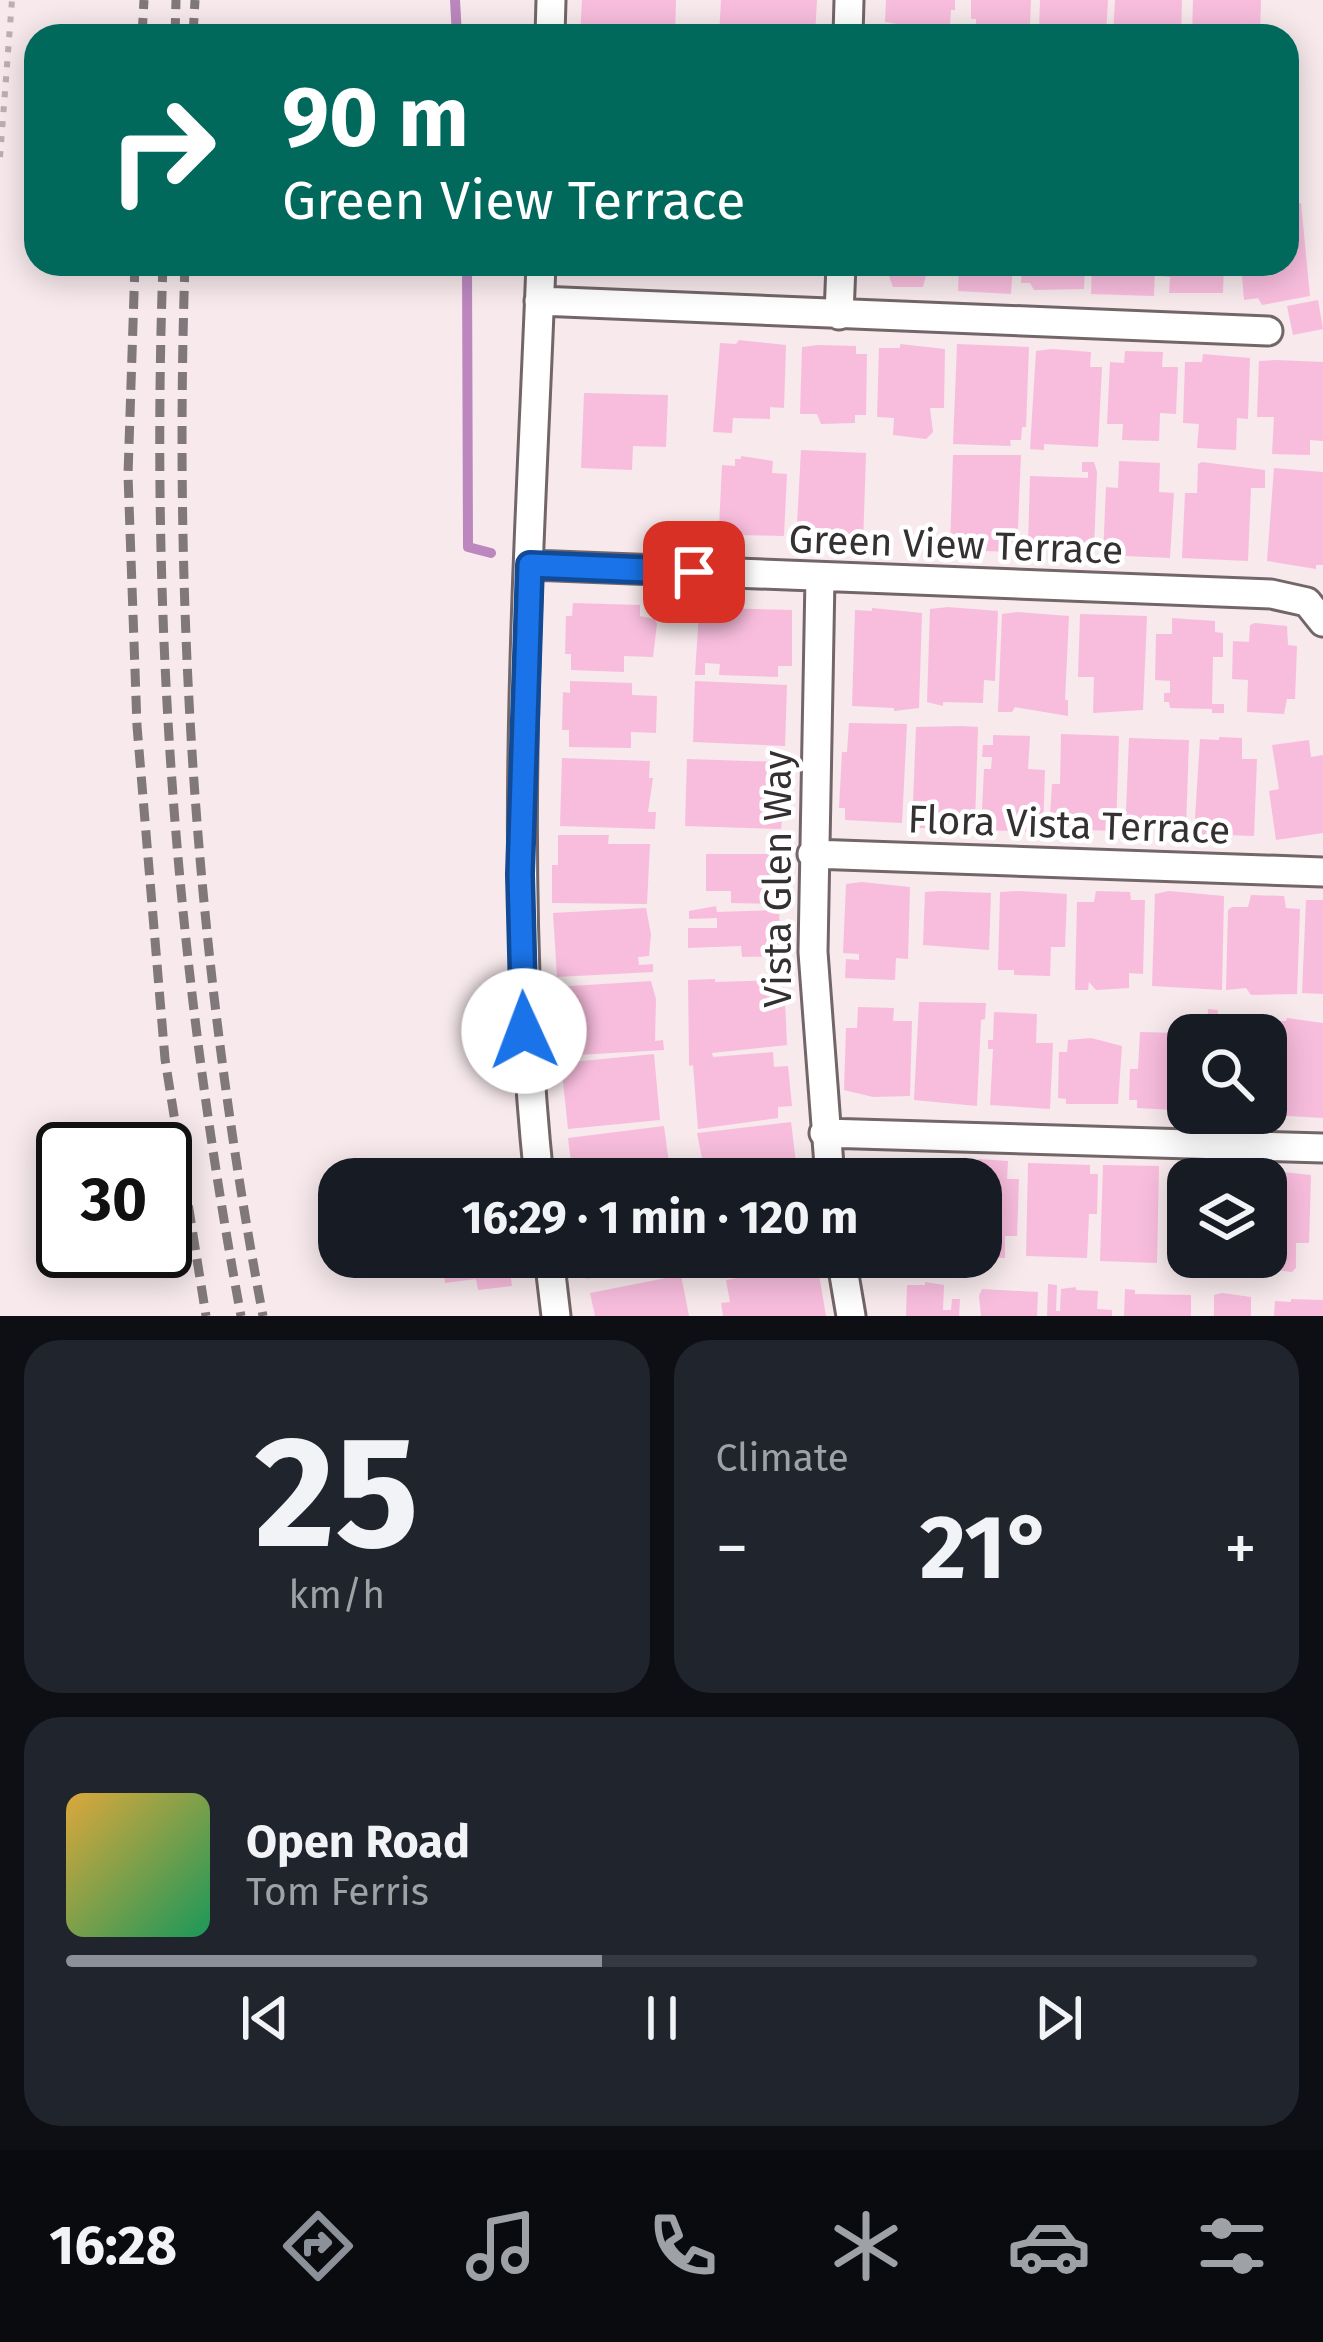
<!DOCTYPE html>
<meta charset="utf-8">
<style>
:root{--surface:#171b24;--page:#20242c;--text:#f1f3f6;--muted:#9ea1a6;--line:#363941;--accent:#8c9099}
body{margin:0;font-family:"Fira Sans",sans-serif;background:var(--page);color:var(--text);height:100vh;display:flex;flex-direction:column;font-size:45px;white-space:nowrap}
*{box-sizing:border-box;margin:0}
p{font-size:39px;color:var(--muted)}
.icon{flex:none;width:66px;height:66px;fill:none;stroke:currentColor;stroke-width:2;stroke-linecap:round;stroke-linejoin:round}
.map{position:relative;height:1316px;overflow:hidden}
.sheet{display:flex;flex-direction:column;gap:24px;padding:24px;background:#0d0f14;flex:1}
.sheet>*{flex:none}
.hud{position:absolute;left:24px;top:24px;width:1275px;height:252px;border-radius:36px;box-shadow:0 6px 30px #0003;background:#00695c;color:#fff;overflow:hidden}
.controls{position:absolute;left:1167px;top:1014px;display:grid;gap:24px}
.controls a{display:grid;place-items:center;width:120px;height:120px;border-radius:24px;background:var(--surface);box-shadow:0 6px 30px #0003;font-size:60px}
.speed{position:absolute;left:36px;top:1122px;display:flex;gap:24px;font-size:60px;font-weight:700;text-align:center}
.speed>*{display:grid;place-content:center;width:156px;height:156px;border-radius:50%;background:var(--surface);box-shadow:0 6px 30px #0003;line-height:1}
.speed .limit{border:6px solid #111;border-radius:18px;background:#fff;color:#111}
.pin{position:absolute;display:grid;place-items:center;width:102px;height:102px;color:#fff;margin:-51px;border-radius:24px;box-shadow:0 6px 18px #0006}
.me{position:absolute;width:132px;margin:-66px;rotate:358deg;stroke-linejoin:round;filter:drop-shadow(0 0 9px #0008)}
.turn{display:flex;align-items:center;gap:42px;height:252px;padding:0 60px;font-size:54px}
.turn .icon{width:156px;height:156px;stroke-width:2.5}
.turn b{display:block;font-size:84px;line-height:102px}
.big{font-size:90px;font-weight:700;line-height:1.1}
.sheet .card{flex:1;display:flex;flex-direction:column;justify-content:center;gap:18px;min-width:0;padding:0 42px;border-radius:36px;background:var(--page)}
.sheet .dial{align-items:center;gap:0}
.dial b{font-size:156px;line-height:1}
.song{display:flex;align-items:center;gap:36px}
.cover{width:144px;height:144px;border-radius:18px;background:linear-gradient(135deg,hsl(40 70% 55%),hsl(150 70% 35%))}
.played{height:12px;border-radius:6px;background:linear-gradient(90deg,var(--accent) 45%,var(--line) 45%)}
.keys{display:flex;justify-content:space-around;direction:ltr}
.heat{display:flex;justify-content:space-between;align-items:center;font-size:66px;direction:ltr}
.sheet .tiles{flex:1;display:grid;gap:24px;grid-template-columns:1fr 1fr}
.card:last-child{grid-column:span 2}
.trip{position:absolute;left:318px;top:1158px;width:684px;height:120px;border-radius:36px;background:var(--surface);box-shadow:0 6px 30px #0003;font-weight:700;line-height:120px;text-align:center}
.tabs{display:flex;height:192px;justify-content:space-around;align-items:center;background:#090b0e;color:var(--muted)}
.tabs .icon{width:84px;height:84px}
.tabs .active{color:var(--accent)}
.tabs b{font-size:54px;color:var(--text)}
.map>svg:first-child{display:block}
</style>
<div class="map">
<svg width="1323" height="1316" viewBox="0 0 1323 1316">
<rect width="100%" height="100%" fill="#f7e9ec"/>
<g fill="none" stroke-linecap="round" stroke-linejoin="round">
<path stroke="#bb87be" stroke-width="10" d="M 455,0 L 457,36
M 467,264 L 468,547 L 491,553"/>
</g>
<path fill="#f8bddd" d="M 582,0 L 676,0 L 675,36 L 580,36 Z
M 721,0 L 817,0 L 815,36 L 719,36 Z
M 886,0 L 955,0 L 955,10 L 951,10 L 950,24 L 897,24 L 885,22 Z
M 971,0 L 1031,0 L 1030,25 L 1013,24 L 1012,32 L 976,30 L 976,19 L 971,19 Z
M 1040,0 L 1108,0 L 1106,35 L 1039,32 Z
M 1115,0 L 1182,0 L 1181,36 L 1113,35 Z
M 1193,0 L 1261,0 L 1260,36 L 1192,36 Z
M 1301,203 L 1310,296 L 1262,305 L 1258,298 L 1244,300 L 1241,264 L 1287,264 L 1287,205 Z
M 578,264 L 674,264 L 673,271 L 578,268 Z
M 740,264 L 802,264 L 801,276 L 740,273 Z
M 876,264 L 941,264 L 941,276 L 926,275 L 923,287 L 893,287 L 889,276 L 876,275 Z
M 959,264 L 1013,264 L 1011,294 L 958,291 Z
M 1022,264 L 1085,264 L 1084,289 L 1034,290 L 1030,283 L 1021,283 Z
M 1092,264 L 1155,264 L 1154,296 L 1091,294 Z
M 1161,264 L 1224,264 L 1223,293 L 1169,293 L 1170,277 L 1160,276 Z
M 1318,300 L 1323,329 L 1293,335 L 1287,306 Z
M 739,340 L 786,345 L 784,408 L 770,407 L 770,419 L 733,418 L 732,433 L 713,432 L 720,343 L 736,344 Z
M 900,344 L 945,349 L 944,408 L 930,408 L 933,432 L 926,439 L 893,435 L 894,418 L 877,417 L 879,348 L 900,348 Z
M 957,344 L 1029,347 L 1026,427 L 1022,427 L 1021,440 L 1010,440 L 1011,446 L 953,444 Z
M 818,345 L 856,346 L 856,354 L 867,354 L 866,415 L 855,415 L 855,423 L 821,424 L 817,414 L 800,414 L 802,347 Z
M 1052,349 L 1091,352 L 1090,367 L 1102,367 L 1098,447 L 1044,444 L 1044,450 L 1030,449 L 1036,351 Z
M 1125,351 L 1163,352 L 1162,367 L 1178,367 L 1176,414 L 1160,413 L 1159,441 L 1122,440 L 1123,424 L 1107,424 L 1110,362 L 1124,363 Z
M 1203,354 L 1250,358 L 1248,419 L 1237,418 L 1236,450 L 1197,448 L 1199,424 L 1183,423 L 1185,362 L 1202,362 Z
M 1276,360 L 1323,362 L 1323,441 L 1310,440 L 1310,455 L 1272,454 L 1274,417 L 1257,417 L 1259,361 Z
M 584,393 L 668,395 L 666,447 L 633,446 L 632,470 L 581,468 Z
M 801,450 L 866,453 L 863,545 L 796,542 Z
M 953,455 L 1021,455 L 1017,552 L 950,550 Z
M 741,456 L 773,461 L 772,473 L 787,474 L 784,536 L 732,535 L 732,528 L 719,527 L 722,465 L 735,466 L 735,459 L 741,459 Z
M 1119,461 L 1160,463 L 1159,492 L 1174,493 L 1170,558 L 1103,555 L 1106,487 L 1118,488 Z
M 1082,462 L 1094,462 L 1097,472 L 1094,548 L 1028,546 L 1030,476 L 1088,478 L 1088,472 L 1082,472 Z
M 1202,462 L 1265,470 L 1265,488 L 1251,488 L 1248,561 L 1182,558 L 1185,493 L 1197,493 L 1198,464 Z
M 1274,468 L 1323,472 L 1323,565 L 1316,565 L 1316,569 L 1267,561 Z
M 573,603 L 640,605 L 640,616 L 655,619 L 657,624 L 653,657 L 624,656 L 624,672 L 571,670 L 571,654 L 565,654 L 566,616 L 572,616 Z
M 948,607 L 998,611 L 995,681 L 984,680 L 983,703 L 943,702 L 943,706 L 927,702 L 930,609 Z
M 716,608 L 792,610 L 792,666 L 778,666 L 778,677 L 719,675 L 720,664 L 705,663 L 705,675 L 695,675 L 699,611 L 715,611 Z
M 872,608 L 922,613 L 919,708 L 894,711 L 894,708 L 852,706 L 855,610 L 872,611 Z
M 1017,612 L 1069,616 L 1065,700 L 1068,700 L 1068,716 L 1015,707 L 1012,712 L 998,712 L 1002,614 Z
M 1080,614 L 1147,616 L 1143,710 L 1093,713 L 1094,677 L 1078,677 Z
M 1172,618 L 1215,621 L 1215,632 L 1223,633 L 1223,657 L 1213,657 L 1212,704 L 1224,704 L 1224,713 L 1212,713 L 1212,709 L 1170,708 L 1169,702 L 1164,702 L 1164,693 L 1170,693 L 1170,681 L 1155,680 L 1156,634 L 1172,634 Z
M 1255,623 L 1287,626 L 1288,645 L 1297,646 L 1295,699 L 1287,699 L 1284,714 L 1247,712 L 1248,680 L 1232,679 L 1233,641 L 1249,642 L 1250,625 Z
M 570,681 L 632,683 L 632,695 L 657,696 L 656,733 L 631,732 L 631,748 L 569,747 L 569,730 L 562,730 L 563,692 L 570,693 Z
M 695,681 L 787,685 L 785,746 L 693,742 Z
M 849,723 L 907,724 L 902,823 L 845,820 L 845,808 L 839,808 L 842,752 L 847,752 Z
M 962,726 L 978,727 L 975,823 L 935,822 L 935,828 L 912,828 L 916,727 Z
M 1061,734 L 1119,736 L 1116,831 L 1059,829 L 1060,816 L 1050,816 L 1052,784 L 1060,784 Z
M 993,735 L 1030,736 L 1028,769 L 1045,770 L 1043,832 L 981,830 L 984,769 L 991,769 L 992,757 L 982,757 L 983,745 L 993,745 Z
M 1219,737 L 1242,738 L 1242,759 L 1257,759 L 1254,836 L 1194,834 L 1200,739 L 1219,740 Z
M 1129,738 L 1189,740 L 1186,828 L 1147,827 L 1147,835 L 1125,835 Z
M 1309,740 L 1311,757 L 1323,755 L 1323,833 L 1276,840 L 1269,791 L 1279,789 L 1272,745 Z
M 562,758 L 650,761 L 649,778 L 653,778 L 648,812 L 656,812 L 655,829 L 560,826 Z
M 687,759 L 782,762 L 782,781 L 786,781 L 781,829 L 685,826 Z
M 558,835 L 609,835 L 608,844 L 650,844 L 647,904 L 552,903 L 552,865 L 558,865 Z
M 706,854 L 782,854 L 780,904 L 731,903 L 731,891 L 706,891 Z
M 862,882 L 910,887 L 908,959 L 896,958 L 895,980 L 845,978 L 846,959 L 859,960 L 859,954 L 843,953 L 846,884 Z
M 940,891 L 991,893 L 989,950 L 923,945 L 925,892 Z
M 1020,891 L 1067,894 L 1065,947 L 1051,947 L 1050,976 L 1014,975 L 1014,970 L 998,970 L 1000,892 Z
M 1096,891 L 1130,892 L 1131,900 L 1145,900 L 1143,974 L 1129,973 L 1129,988 L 1096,990 L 1089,982 L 1088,990 L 1075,990 L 1077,902 L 1094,902 Z
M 1169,891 L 1224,896 L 1222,990 L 1152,986 L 1155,894 Z
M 1251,895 L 1284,896 L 1286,908 L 1300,909 L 1297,994 L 1251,995 L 1246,988 L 1226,990 L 1228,910 L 1232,907 L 1248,907 Z
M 1306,900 L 1323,900 L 1323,994 L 1302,993 Z
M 716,906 L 717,912 L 779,910 L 781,956 L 742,957 L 741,946 L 688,948 L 688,928 L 717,928 L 717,918 L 689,919 L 689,911 Z
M 646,908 L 651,934 L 649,956 L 638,957 L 639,965 L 653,964 L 653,972 L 557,977 L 553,913 Z
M 715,979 L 715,982 L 784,980 L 787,1045 L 712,1053 L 713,1057 L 773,1052 L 774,1067 L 788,1066 L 792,1106 L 778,1107 L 778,1118 L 698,1129 L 693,1065 L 689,1066 L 689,1056 L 688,980 Z
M 651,981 L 656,999 L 655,1041 L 663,1040 L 664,1050 L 560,1056 L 555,987 Z
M 919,1002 L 986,1003 L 985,1019 L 981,1020 L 977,1106 L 914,1100 Z
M 858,1007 L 894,1008 L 893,1021 L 912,1021 L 910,1096 L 873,1097 L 844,1090 L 846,1028 L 857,1028 Z
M 1208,1009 L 1218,1010 L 1217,1020 L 1266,1022 L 1265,1035 L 1207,1035 Z
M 994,1012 L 1037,1014 L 1036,1043 L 1053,1043 L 1050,1109 L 990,1105 L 993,1049 L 988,1049 L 988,1040 L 993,1040 Z
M 1287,1018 L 1323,1023 L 1323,1118 L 1271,1115 L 1275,1021 L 1286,1021 Z
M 1140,1032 L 1177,1033 L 1176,1050 L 1188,1050 L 1188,1097 L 1174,1096 L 1174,1110 L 1137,1108 L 1137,1100 L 1129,1100 L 1130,1069 L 1138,1069 Z
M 1091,1038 L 1122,1046 L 1118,1104 L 1066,1104 L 1066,1099 L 1058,1098 L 1059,1052 L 1067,1052 L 1068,1040 Z
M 654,1054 L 660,1120 L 568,1129 L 561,1063 Z
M 791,1122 L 798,1179 L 706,1179 L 697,1133 Z
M 664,1126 L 671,1179 L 573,1179 L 568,1138 Z
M 979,1159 L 1008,1161 L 1007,1179 L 1019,1179 L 1017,1236 L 1005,1236 L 1005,1258 L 981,1257 L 981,1179 L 953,1179 L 954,1165 L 970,1166 L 970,1162 Z
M 1028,1163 L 1090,1165 L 1090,1174 L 1098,1174 L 1097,1214 L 1089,1214 L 1087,1258 L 1026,1256 Z
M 1103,1165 L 1159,1166 L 1157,1263 L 1100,1261 Z
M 894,1168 L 934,1170 L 943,1172 L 943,1179 L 878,1179 L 878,1170 L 894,1171 Z
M 1272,1171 L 1311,1175 L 1309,1243 L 1296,1243 L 1296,1268 L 1292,1272 L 1260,1268 L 1260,1257 L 1266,1257 L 1266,1179 L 1244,1179 L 1244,1174 L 1272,1174 Z
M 1174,1172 L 1240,1175 L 1240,1179 L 1188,1179 L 1188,1236 L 1180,1235 L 1179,1247 L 1167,1247 Z
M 442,1257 L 474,1257 L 476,1275 L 510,1271 L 512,1286 L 478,1290 L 476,1279 L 445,1283 Z
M 582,1257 L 671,1257 L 672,1265 L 586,1279 Z
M 817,1263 L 826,1316 L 723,1316 L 721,1303 L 730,1302 L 726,1280 Z
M 681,1275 L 689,1316 L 595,1316 L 590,1293 Z
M 925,1282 L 944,1285 L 943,1310 L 951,1310 L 952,1299 L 960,1299 L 959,1316 L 906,1316 L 907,1285 L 925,1285 Z
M 1048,1284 L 1057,1285 L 1056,1311 L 1060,1311 L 1061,1289 L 1076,1287 L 1076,1290 L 1098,1291 L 1097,1309 L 1112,1310 L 1112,1316 L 1047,1316 Z
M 982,1289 L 1038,1292 L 1037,1316 L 981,1316 L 979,1296 Z
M 1125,1289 L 1135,1290 L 1135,1294 L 1191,1295 L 1191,1316 L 1124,1316 Z
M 1222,1293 L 1251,1297 L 1251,1316 L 1214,1316 L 1214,1295 Z
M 1291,1299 L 1323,1300 L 1323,1316 L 1274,1316 L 1275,1301 L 1291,1302 Z"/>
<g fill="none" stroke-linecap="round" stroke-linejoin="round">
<defs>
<path id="minor" d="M 550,36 L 551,0
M 848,36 L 849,0
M 539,301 L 1268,331
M 839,315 L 841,264
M 531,565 L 1271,594 L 1307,602 L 1323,622
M 820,578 L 813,952 L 830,1179
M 812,854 L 1323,872
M 824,1133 L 1323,1148
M 539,1179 C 507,875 529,569 541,264
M 549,1257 L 556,1316
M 841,1257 L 851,1316"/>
</defs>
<use href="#minor" stroke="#726668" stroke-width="33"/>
<path stroke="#bbafb2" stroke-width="6" stroke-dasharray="6 9" stroke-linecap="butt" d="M 0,157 L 12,0"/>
<use href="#minor" stroke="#fff" stroke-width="27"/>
<path stroke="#80787a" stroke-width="9" stroke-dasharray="18 9" stroke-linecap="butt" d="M 142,36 L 144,0
M 175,36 L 176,0
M 193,36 L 195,0
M 135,264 L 128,475 L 137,726 L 165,1059 L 206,1316
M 163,264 C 150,617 176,969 241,1316
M 185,264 C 173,616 197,970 263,1316"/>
</g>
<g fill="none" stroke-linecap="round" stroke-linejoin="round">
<defs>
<path id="route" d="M 524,1031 L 520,874 L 530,565 L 694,572"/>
</defs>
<use href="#route" stroke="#114b97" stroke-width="30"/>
<use href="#route" stroke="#1a73e8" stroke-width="21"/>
</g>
<g text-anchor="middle" stroke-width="9" stroke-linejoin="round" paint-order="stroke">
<g font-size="39" fill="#353031" stroke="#fff">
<text transform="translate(956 544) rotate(2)" y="14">Green View Terrace</text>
<text transform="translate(1069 824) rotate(2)" y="14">Flora Vista Terrace</text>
<text transform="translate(777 879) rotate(-90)" y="14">Vista Glen Way</text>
</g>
</g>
</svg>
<div class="controls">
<a><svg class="icon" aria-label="search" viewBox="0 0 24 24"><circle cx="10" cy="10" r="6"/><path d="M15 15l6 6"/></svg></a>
<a><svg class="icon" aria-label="layers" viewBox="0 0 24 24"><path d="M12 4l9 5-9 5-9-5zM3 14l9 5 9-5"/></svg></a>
</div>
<div class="speed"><div class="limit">30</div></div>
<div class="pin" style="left:694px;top:572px;background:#d93025"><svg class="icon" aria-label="arrive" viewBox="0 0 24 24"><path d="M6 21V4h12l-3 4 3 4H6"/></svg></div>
<svg class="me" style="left:524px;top:1031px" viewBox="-20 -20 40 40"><circle r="19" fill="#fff"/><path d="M0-13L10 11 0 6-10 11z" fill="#1a73e8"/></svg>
<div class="trip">16:29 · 1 min · 120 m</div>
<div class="hud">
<div class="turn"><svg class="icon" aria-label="right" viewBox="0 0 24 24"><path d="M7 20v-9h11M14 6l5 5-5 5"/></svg><div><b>90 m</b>Green View Terrace</div></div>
</div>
</div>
<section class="sheet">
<div class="tiles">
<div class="card dial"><b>25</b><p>km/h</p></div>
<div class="card"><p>Climate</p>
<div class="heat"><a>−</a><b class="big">21°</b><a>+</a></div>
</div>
<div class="card">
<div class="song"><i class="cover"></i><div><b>Open Road</b><p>Tom Ferris</p></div></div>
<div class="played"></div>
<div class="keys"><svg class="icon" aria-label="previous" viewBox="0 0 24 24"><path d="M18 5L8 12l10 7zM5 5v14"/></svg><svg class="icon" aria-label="pause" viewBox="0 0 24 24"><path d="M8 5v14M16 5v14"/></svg><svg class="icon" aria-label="next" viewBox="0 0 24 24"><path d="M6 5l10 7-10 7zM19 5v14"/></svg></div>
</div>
</div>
</section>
<nav class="tabs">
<b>16:28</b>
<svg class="icon active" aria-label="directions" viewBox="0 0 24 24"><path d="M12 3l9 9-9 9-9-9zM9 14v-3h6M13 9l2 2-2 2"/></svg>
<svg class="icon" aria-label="music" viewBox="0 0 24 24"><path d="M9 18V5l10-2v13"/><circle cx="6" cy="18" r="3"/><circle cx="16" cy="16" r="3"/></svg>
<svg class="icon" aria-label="phone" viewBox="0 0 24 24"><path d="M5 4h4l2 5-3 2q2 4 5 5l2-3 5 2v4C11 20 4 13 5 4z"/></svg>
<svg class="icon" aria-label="climate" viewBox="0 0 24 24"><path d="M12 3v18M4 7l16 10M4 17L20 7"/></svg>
<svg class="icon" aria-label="car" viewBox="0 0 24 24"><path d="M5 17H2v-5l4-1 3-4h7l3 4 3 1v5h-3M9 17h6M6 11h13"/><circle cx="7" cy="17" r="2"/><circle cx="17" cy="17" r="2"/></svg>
<svg class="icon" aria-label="filters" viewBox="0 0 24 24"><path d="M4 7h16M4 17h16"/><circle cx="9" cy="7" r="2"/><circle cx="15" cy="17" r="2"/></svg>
</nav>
